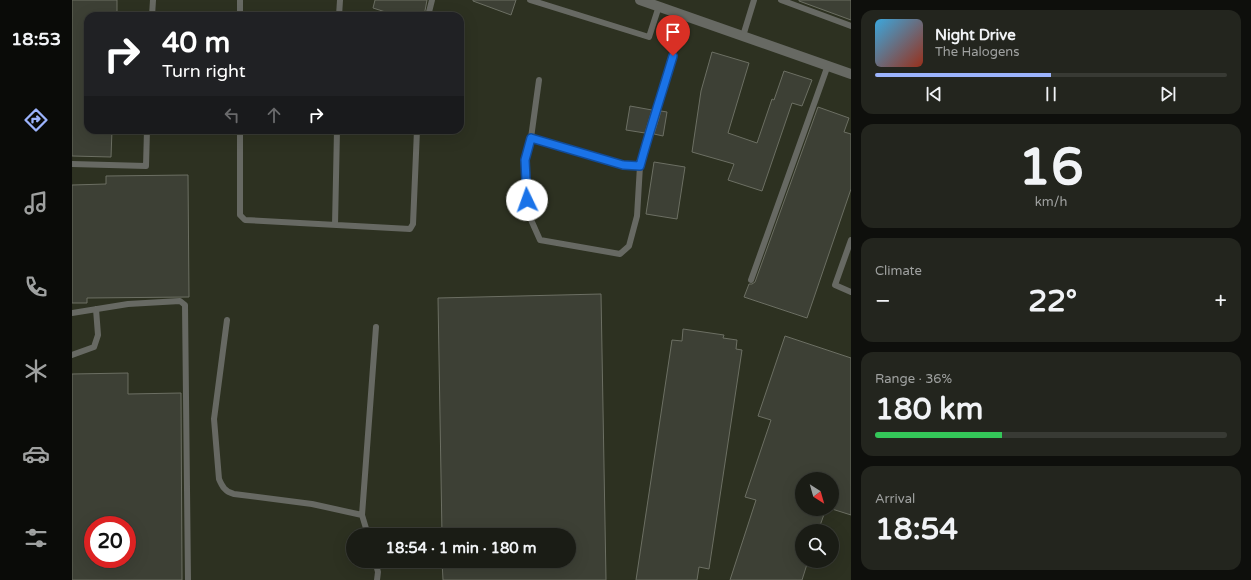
<!DOCTYPE html>
<meta charset="utf-8">
<style>
:root{--surface:#1a1c15;--page:#23251e;--text:#f1f3f6;--muted:#9fa1a0;--line:#383a34;--accent:#9cb4fd}
body{margin:0;font-family:"Varela Round",sans-serif;background:var(--page);color:var(--text);height:100vh;display:flex;flex-direction:column;font-size:15px;white-space:nowrap}
*{box-sizing:border-box;margin:0}
p{font-size:13px;color:var(--muted)}
.icon{flex:none;width:22px;height:22px;fill:none;stroke:currentColor;stroke-width:2;stroke-linecap:round;stroke-linejoin:round}
.map{position:relative;flex:1;overflow:hidden}
.panel{display:flex;flex-direction:column;gap:10px;padding:10px;background:#0e0f0c;width:400px}
.panel>*{flex:none}
.hud{position:absolute;left:12px;top:12px;width:380px;height:122px;border-radius:12px;box-shadow:0 4px 16px #0002,0 0 0 1px var(--line);background:#202124;color:#fff;overflow:hidden}
.needle{width:26px;rotate:143deg}
.fabs{position:absolute;left:723px;top:472px;display:grid;gap:8px}
.fabs a{display:grid;place-items:center;width:44px;height:44px;border-radius:50%;background:var(--surface);box-shadow:0 4px 16px #0002,0 0 0 1px var(--line);font-size:20px}
.speed{position:absolute;left:12px;top:516px;display:flex;gap:8px;font-size:20px;font-weight:700;text-align:center}
.speed>*{display:grid;place-content:center;width:52px;height:52px;border-radius:50%;background:var(--surface);box-shadow:0 4px 16px #0002,0 0 0 1px var(--line);line-height:1}
.speed .limit{border:6px solid #d22;background:#fff;color:#111}
.pin{position:absolute;display:grid;place-items:center;width:34px;height:34px;color:#fff;margin:-41px -17px;border-radius:50% 50% 50% 0;rotate:-45deg;box-shadow:0 0 4px #0007}
.pin .icon{rotate:45deg}
.me{position:absolute;width:44px;margin:-22px;rotate:357deg;stroke-linejoin:round;filter:drop-shadow(0 0 3px #0008)}
.turn{display:flex;align-items:center;gap:14px;height:84px;padding:0 12px;font-size:18px}
.turn .icon{width:52px;height:52px;stroke-width:2.5}
.turn b{display:block;font-size:28px;line-height:34px}
.lanes{display:flex;align-items:center;height:38px;padding:0 12px;background:#0003;justify-content:center;gap:20px;direction:ltr}
.lanes .off{opacity:.35}
.big{font-size:30px;font-weight:700;line-height:1.1}
.panel .card{flex:1;display:flex;flex-direction:column;justify-content:center;gap:6px;min-width:0;padding:0 14px;border-radius:12px;background:var(--page)}
.panel .dial{align-items:center;gap:0}
.dial b{font-size:52px;line-height:1}
.song{display:flex;align-items:center;gap:12px}
.cover{width:48px;height:48px;border-radius:6px;background:linear-gradient(135deg,hsl(200 70% 55%),hsl(10 70% 35%))}
.played{height:4px;border-radius:2px;background:linear-gradient(90deg,var(--accent) 50%,var(--line) 50%)}
.keys{display:flex;justify-content:space-around;direction:ltr}
.heat{display:flex;justify-content:space-between;align-items:center;font-size:22px;direction:ltr}
.charge{height:6px;border-radius:3px;background:linear-gradient(90deg,#34c759 36%,var(--line) 0)}
.trip{position:absolute;left:274px;top:528px;width:230px;height:40px;border-radius:20px;background:var(--surface);box-shadow:0 4px 16px #0002,0 0 0 1px var(--line);font-weight:700;line-height:40px;text-align:center}
main{display:flex;flex:1;min-height:0}
.tabs{display:flex;flex-direction:column;width:72px;justify-content:space-around;align-items:center;background:#0a0b08;color:var(--muted)}
.tabs .icon{width:28px;height:28px}
.tabs .on{color:var(--accent)}
.tabs b{font-size:18px;color:var(--text)}
.map>svg:first-child{display:block}
</style>
<main>
<nav class="tabs">
<b>18:53</b>
<svg class="icon on" aria-label="directions" viewBox="0 0 24 24"><path d="M12 3l9 9-9 9-9-9zM9 14v-3h6M13 9l2 2-2 2"/></svg>
<svg class="icon" aria-label="music" viewBox="0 0 24 24"><path d="M9 18V5l10-2v13"/><circle cx="6" cy="18" r="3"/><circle cx="16" cy="16" r="3"/></svg>
<svg class="icon" aria-label="phone" viewBox="0 0 24 24"><path d="M5 4h4l2 5-3 2q2 4 5 5l2-3 5 2v4C11 20 4 13 5 4z"/></svg>
<svg class="icon" aria-label="climate" viewBox="0 0 24 24"><path d="M12 3v18M4 7l16 10M4 17L20 7"/></svg>
<svg class="icon" aria-label="car" viewBox="0 0 24 24"><path d="M5 17H2v-5l4-1 3-4h7l3 4 3 1v5h-3M9 17h6M6 11h13"/><circle cx="7" cy="17" r="2"/><circle cx="17" cy="17" r="2"/></svg>
<svg class="icon" aria-label="filters" viewBox="0 0 24 24"><path d="M4 7h16M4 17h16"/><circle cx="9" cy="7" r="2"/><circle cx="15" cy="17" r="2"/></svg>
</nav>
<div class="map">
<svg width="779" height="580" viewBox="0 0 779 580">
<rect width="100%" height="100%" fill="#23261c"/>
<path fill="#2d3121" fill-rule="evenodd" d="M 0,0 L 779,0 L 779,580 L 0,580 ZM 16,16 L 388,16 L 388,130 L 16,130 ZM 730,479 L 760,479 L 760,509 L 730,509 ZM 21,525 L 55,525 L 55,559 L 21,559 ZM 730,531 L 760,531 L 760,561 L 730,561 ZM 281,535 L 497,535 L 497,561 L 281,561 Z"/>
<path fill="#3d4035" stroke="#6c6f63" fill-rule="evenodd" d="M 0,0 L 45,0 L 45,16 L 16,16 L 16,130 L 40,130 L 39,157 L 0,156 Z
M 303,0 L 355,0 L 352,16 L 326,16 L 301,8 Z
M 401,0 L 444,0 L 439,15 L 401,1 Z
M 727,0 L 779,0 L 779,20 L 727,1 Z
M 640,52 L 677,63 L 656,133 L 685,143 L 700,99 L 702,100 L 712,71 L 740,80 L 730,106 L 720,103 L 690,191 L 656,180 L 662,164 L 620,152 L 629,91 Z
M 558,106 L 580,110 L 573,133 L 554,130 Z
M 746,107 L 777,118 L 772,132 L 779,134 L 779,189 L 735,318 L 672,297 L 677,284 L 680,284 L 683,282 Z
M 589,111 L 595,112 L 591,136 L 582,134 Z
M 582,162 L 613,167 L 605,219 L 574,214 Z
M 116,175 L 117,297 L 15,298 L 15,303 L 0,303 L 0,185 L 34,184 L 34,176 Z
M 529,294 L 534,580 L 371,580 L 370,561 L 497,561 L 497,535 L 370,535 L 366,298 Z
M 611,329 L 652,335 L 651,338 L 665,340 L 664,349 L 670,350 L 637,569 L 627,567 L 625,580 L 564,580 L 600,340 L 610,341 Z
M 713,336 L 779,358 L 779,515 L 760,509 L 760,479 L 730,479 L 730,509 L 754,509 L 746,531 L 730,531 L 730,561 L 736,561 L 730,580 L 658,580 L 684,500 L 673,497 L 699,420 L 686,416 Z
M 56,373 L 56,394 L 109,393 L 110,580 L 0,580 L 0,374 ZM 21,525 L 55,525 L 55,559 L 21,559 Z"/>
<g fill="none" stroke-linecap="round" stroke-linejoin="round">
<path stroke="#676963" stroke-width="6" d="M 458,0 L 577,37 L 587,6
M 709,0 L 779,26
M 80,16 L 81,0
M 168,16 L 168,0
M 267,16 L 268,0
M 356,16 L 360,0
M 671,36 L 682,0
M 168,130 L 168,215 L 173,220 L 338,229 L 341,224 L 345,130
M 459,138 L 467,80
M 0,164 L 74,166 L 75,130
M 568,166 L 551,165 L 459,138 L 453,160 L 456,213 L 468,240 L 548,254 L 557,246 L 565,216 L 568,166 L 613,15
M 263,225 L 265,130
M 779,240 L 763,285 L 779,292
M 679,280 L 756,65
M 0,313 L 56,304 L 108,301 L 113,305 L 116,580
M 155,320 L 142,419 L 147,479 C 150,486 153,492 162,494 L 240,504 L 290,515 L 296,535
M 0,355 L 22,347 L 26,335 L 24,309
M 290,515 L 304,327
M 303,561 L 306,572 L 305,580"/>
<path stroke="#676963" stroke-width="10" d="M 568,0 L 779,74"/>
</g>
<g fill="none" stroke-linecap="round" stroke-linejoin="round">
<defs>
<path id="route" d="M 455,200 L 453,160 L 459,138 L 551,165 L 568,166 C 578,129 590,93 601,56"/>
</defs>
<use href="#route" stroke="#114b97" stroke-width="10"/>
<use href="#route" stroke="#1a73e8" stroke-width="7"/>
</g>
</svg>
<div class="fabs">
<a><svg class="needle" viewBox="-14 -14 28 28"><path d="M0-13l5 13h-10z" fill="#e53935"/><path d="M0 13l5-13h-10z" fill="#9fa1a0"/></svg></a>
<a><svg class="icon" aria-label="search" viewBox="0 0 24 24"><circle cx="10" cy="10" r="6"/><path d="M15 15l6 6"/></svg></a>
</div>
<div class="speed"><div class="limit">20</div></div>
<div class="pin" style="left:601px;top:56px;background:#d93025"><svg class="icon" aria-label="arrive" viewBox="0 0 24 24"><path d="M6 21V4h12l-3 4 3 4H6"/></svg></div>
<svg class="me" style="left:455px;top:200px" viewBox="-20 -20 40 40"><circle r="19" fill="#fff"/><path d="M0-13L10 11 0 6-10 11z" fill="#1a73e8"/></svg>
<div class="trip">18:54 · 1 min · 180 m</div>
<div class="hud">
<div class="turn"><svg class="icon" aria-label="right" viewBox="0 0 24 24"><path d="M7 20v-9h11M14 6l5 5-5 5"/></svg><div><b>40 m</b>Turn right</div></div>
<div class="lanes"><svg class="icon off" aria-label="left" viewBox="0 0 24 24"><path d="M17 20v-9H6M10 6l-5 5 5 5"/></svg><svg class="icon off" aria-label="ahead" viewBox="0 0 24 24"><path d="M12 20V5M6 11l6-6 6 6"/></svg><svg class="icon" aria-label="right" viewBox="0 0 24 24"><path d="M7 20v-9h11M14 6l5 5-5 5"/></svg></div>
</div>
</div>
<section class="panel">
<div class="card">
<div class="song"><i class="cover"></i><div><b>Night Drive</b><p>The Halogens</p></div></div>
<div class="played"></div>
<div class="keys"><svg class="icon" aria-label="previous" viewBox="0 0 24 24"><path d="M18 5L8 12l10 7zM5 5v14"/></svg><svg class="icon" aria-label="pause" viewBox="0 0 24 24"><path d="M8 5v14M16 5v14"/></svg><svg class="icon" aria-label="next" viewBox="0 0 24 24"><path d="M6 5l10 7-10 7zM19 5v14"/></svg></div>
</div>
<div class="card dial"><b>16</b><p>km/h</p></div>
<div class="card"><p>Climate</p>
<div class="heat"><a>−</a><b class="big">22°</b><a>+</a></div>
</div>
<div class="card"><p>Range · 36%</p><b class="big">180 km</b><div class="charge"></div></div>
<div class="card"><p>Arrival</p><b class="big">18:54</b></div>
</section>
</main>
